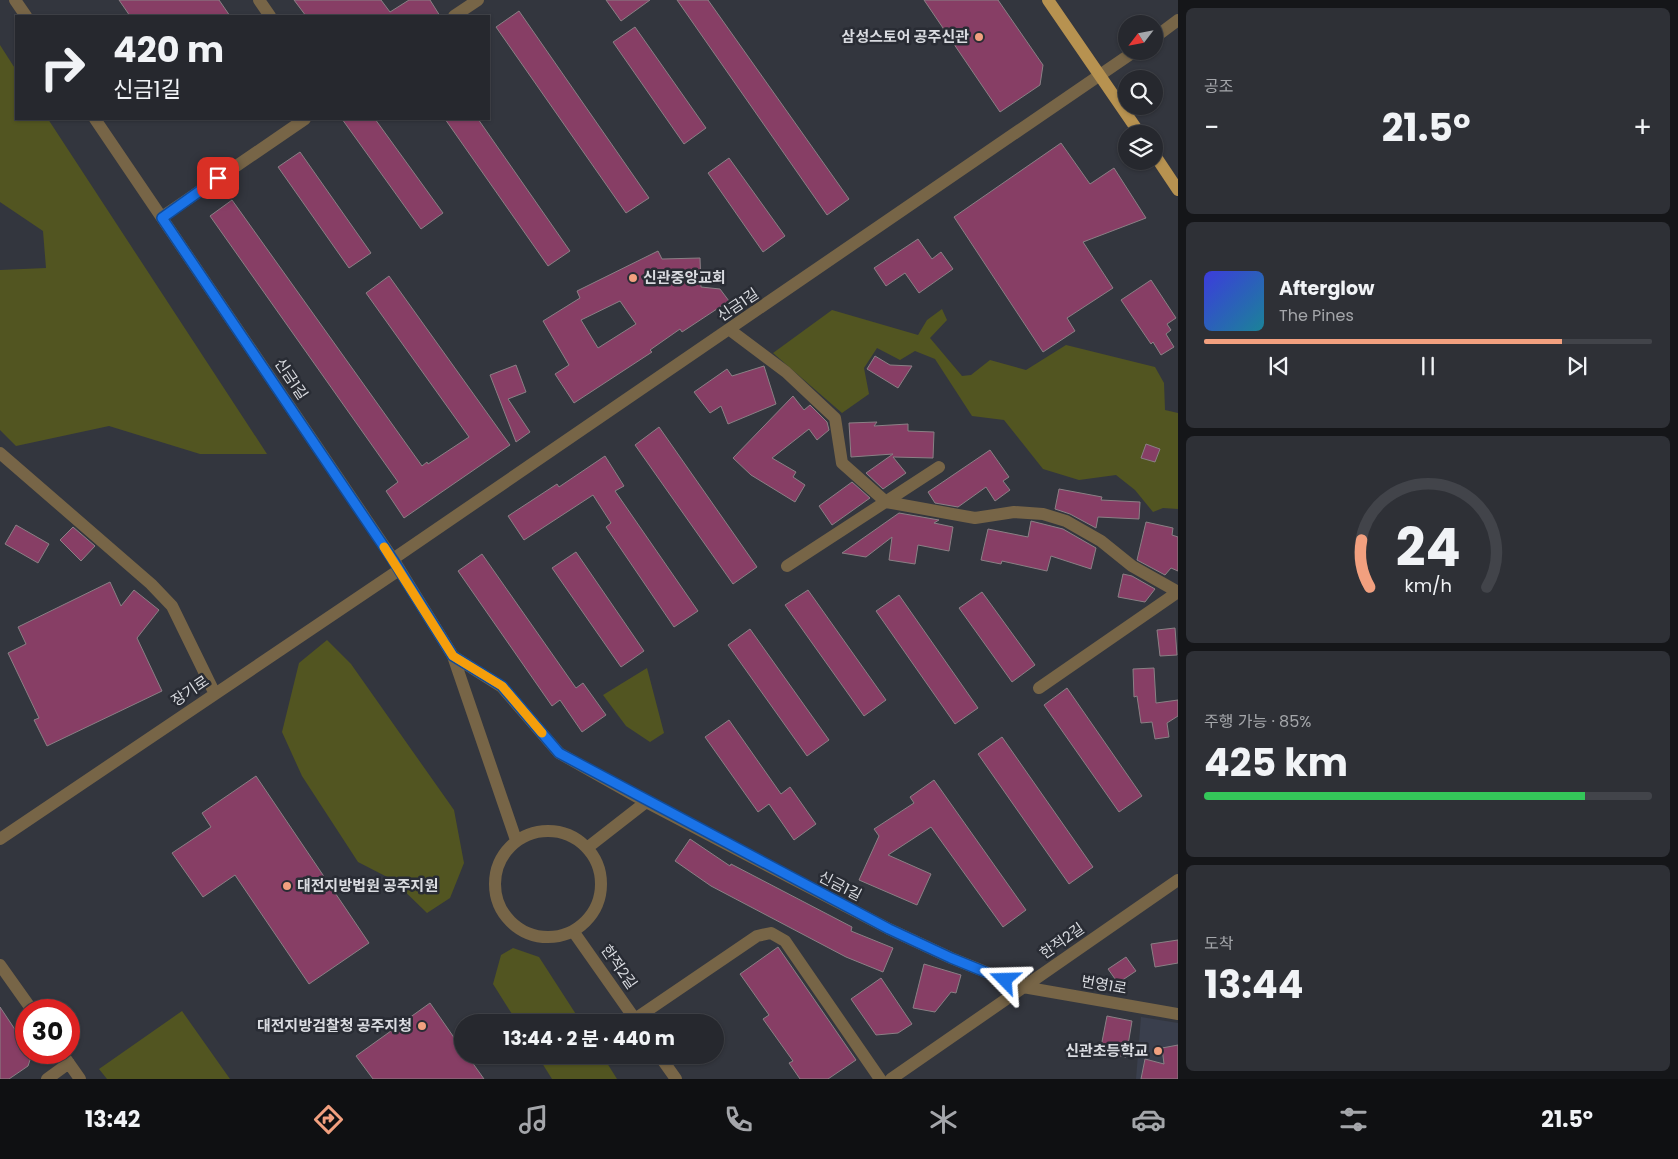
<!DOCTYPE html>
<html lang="ko">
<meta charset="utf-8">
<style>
:root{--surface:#26282e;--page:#2e3036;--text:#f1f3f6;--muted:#a4a6aa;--line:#42444a;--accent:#f2a07f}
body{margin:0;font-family:Poppins,"Noto Sans KR",sans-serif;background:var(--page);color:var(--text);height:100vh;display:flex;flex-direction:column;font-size:19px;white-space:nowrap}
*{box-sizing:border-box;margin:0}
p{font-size:16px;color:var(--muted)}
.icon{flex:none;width:28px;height:28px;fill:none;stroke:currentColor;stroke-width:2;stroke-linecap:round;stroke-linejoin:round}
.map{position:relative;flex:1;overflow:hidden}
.panel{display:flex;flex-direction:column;gap:8px;padding:8px;background:#151619;width:500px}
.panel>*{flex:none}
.hud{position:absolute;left:15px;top:15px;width:475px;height:105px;border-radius:0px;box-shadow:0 1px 4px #0004,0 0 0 1px var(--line);background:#26282e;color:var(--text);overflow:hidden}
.needle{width:32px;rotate:238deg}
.controls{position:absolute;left:1118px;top:15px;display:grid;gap:10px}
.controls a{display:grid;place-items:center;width:45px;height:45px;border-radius:50%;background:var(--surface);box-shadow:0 1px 4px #0004,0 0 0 1px var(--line);font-size:25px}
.speed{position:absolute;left:15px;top:999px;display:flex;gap:10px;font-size:25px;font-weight:700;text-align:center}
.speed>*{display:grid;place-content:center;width:65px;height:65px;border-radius:50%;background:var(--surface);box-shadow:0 1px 4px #0004,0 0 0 1px var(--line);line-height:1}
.speed .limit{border:8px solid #d22;background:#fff;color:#111}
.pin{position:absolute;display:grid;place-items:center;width:42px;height:42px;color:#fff;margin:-21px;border-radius:10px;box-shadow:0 2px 8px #0006}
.me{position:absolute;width:55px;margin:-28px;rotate:292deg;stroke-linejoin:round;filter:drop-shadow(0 0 4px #0008)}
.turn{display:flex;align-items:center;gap:18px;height:105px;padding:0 15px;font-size:22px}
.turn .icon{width:65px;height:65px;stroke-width:2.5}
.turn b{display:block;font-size:35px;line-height:42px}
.big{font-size:38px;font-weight:700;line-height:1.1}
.panel .widget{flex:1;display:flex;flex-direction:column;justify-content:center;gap:8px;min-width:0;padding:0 18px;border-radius:8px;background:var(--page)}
.panel .dial{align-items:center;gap:0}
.dial svg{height:130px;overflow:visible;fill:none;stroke:var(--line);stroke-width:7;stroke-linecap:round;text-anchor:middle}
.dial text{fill:var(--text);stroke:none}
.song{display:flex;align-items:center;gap:15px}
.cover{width:60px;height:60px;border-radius:8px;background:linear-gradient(135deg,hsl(240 70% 55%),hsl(190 70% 35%))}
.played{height:5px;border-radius:2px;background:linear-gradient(90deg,var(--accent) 80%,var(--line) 80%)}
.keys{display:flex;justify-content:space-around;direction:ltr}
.heat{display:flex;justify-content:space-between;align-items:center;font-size:28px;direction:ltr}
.charge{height:8px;border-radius:4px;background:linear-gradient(90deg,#34c759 85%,var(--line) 0)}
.trip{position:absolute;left:454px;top:1014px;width:270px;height:50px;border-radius:25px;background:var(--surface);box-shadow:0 1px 4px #0004,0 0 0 1px var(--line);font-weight:700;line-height:50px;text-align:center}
.tab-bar{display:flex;height:80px;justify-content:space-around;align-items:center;background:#0f1012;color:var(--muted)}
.tab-bar .icon{width:35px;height:35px}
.tab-bar .current{color:var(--accent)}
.tab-bar b{font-size:22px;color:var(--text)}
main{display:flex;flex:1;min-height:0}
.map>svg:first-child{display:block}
</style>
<main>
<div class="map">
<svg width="1178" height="1079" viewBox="0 0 1178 1079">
<rect width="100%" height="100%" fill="#33363e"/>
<path fill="#3a3f4d" d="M 1141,1017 L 1178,1023 L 1178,1079 L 1136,1079 Z"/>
<path fill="#525521" d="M 0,45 L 16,70 L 16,119 L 48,119 L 267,454 L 200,454 L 109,426 L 16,446 L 0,430 L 0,270 L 46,268 L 43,231 L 0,202 Z
M 942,309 L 947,320 L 930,338 L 962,376 L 971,375 L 990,360 L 1026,370 L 1066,345 L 1155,367 L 1164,383 L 1165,410 L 1178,413 L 1178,509 L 1163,508 L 1153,512 L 1135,490 L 1116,475 L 1079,480 L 1043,469 L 1004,420 L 972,416 L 935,359 L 915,351 L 900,360 L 877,348 L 864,368 L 869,394 L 842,413 L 773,353 L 832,310 L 918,335 L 927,320 Z
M 327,640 L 351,664 L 454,810 L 464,863 L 450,898 L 427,913 L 393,880 L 358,862 L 302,776 L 282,732 L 299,663 Z
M 647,668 L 664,733 L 650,742 L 626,726 L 603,695 Z
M 513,948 L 539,957 L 581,1022 L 517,1022 L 493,984 L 501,955 Z
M 182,1011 L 230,1079 L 107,1079 L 99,1069 Z
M 537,1055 L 602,1055 L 617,1079 L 552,1079 Z"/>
<path fill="#873e65" stroke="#8a8085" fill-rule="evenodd" d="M 119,0 L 219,0 L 230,16 L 130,16 Z
M 294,0 L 381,0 L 390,12 L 409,0 L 430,0 L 440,16 L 306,16 Z
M 606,0 L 650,0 L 621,21 Z
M 677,0 L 708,0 L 849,199 L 827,215 Z
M 924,0 L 998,0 L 1043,65 L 1040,85 L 1000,112 Z
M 519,11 L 649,198 L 626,213 L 496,27 Z
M 635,27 L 706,128 L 684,144 L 613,42 Z
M 342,119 L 375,119 L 443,213 L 421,229 Z
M 445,119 L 478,119 L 570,251 L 548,266 Z
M 1061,143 L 1090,184 L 1114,168 L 1146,218 L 1083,242 L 1113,288 L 1067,318 L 1075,331 L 1043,352 L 954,217 Z
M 300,152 L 371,253 L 349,268 L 278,167 Z
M 729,158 L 785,236 L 763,252 L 708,173 Z
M 232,200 L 422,466 L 427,462 L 428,464 L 469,437 L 366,293 L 389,276 L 510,445 L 404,518 L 386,491 L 398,482 L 210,216 Z
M 918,239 L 932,259 L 941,252 L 953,269 L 919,293 L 905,273 L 886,286 L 874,268 Z
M 658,251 L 662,259 L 700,258 L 701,287 L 720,289 L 729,301 L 682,332 L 680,329 L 650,350 L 652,352 L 574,403 L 555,374 L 569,365 L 543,321 L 580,298 L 577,291 ZM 620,301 L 636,324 L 598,348 L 581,320 Z
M 1151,280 L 1176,318 L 1167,324 L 1171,330 L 1166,334 L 1174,347 L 1161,355 L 1153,342 L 1151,344 L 1121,300 Z
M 875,356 L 890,365 L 912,366 L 898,388 L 867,369 Z
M 516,365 L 526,392 L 508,399 L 530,432 L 516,442 L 490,375 Z
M 764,366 L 776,404 L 728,424 L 721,406 L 710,413 L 694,392 L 727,369 L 732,376 Z
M 793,396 L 804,410 L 810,405 L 827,422 L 829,430 L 817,440 L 809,429 L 772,458 L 796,472 L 793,477 L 805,485 L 795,502 L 751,475 L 733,458 Z
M 877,422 L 874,426 L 908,424 L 908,431 L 934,432 L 933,458 L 893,457 L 906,473 L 883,489 L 866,473 L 893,454 L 851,457 L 849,423 Z
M 659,427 L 757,567 L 733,584 L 635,445 Z
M 1146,444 L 1160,449 L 1155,462 L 1141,458 Z
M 990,450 L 1009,477 L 1003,481 L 1010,490 L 995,501 L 986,487 L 958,507 L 935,503 L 928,492 Z
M 605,456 L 624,486 L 615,491 L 698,611 L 674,627 L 606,527 L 611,523 L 593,495 L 524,540 L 508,516 L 557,484 L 559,487 Z
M 852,482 L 870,498 L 832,525 L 819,506 Z
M 1059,489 L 1102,497 L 1101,500 L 1140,502 L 1139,519 L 1098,517 L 1096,528 L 1070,514 L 1055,509 Z
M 899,513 L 939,520 L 934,523 L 953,527 L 949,551 L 918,545 L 915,564 L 889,560 L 892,537 L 866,557 L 842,553 Z
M 1031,521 L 1063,529 L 1096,548 L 1091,569 L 1051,556 L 1047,571 L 1002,561 L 1001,564 L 981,560 L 988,529 L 1028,537 Z
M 1146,522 L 1173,528 L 1172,535 L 1178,537 L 1178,571 L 1171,568 L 1165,575 L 1137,560 Z
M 16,525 L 49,544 L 38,563 L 5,544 Z
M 73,527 L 95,546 L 81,561 L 60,540 Z
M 576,552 L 644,651 L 621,667 L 552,568 Z
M 482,554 L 576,688 L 583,683 L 606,715 L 582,732 L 560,700 L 552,706 L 458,571 Z
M 1123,574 L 1132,576 L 1155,589 L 1145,602 L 1118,597 Z
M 110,582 L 121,606 L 134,590 L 159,610 L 137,638 L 162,691 L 47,746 L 34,720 L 39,718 L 8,653 L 26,644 L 18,627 Z
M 808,590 L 886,700 L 864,716 L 785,605 Z
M 982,592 L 1035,665 L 1012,682 L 959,608 Z
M 899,595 L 978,708 L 955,724 L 876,611 Z
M 1175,628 L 1177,655 L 1160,656 L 1157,630 Z
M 750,629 L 829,740 L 807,756 L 728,645 Z
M 1154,668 L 1156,703 L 1178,700 L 1178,716 L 1167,723 L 1169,737 L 1155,739 L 1152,722 L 1141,723 L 1137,696 L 1134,697 L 1133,669 Z
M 1067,688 L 1142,796 L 1119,812 L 1044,705 Z
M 729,720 L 781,794 L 790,787 L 816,824 L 794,840 L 769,804 L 758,812 L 705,737 Z
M 1002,737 L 1093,867 L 1069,884 L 978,754 Z
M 256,776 L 369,943 L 309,984 L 235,875 L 203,897 L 172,853 L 211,827 L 202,813 Z
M 934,780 L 1026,910 L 1003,927 L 931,827 L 888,855 L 931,874 L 917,905 L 859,880 L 879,836 L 874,829 L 914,803 L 910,797 Z
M 690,839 L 730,866 L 731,864 L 852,927 L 851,931 L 893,948 L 883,972 L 846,957 L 711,886 L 675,861 Z
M 1178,940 L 1178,963 L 1155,967 L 1151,944 Z
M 778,947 L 856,1060 L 828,1079 L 800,1079 L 789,1063 L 793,1061 L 763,1019 L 769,1015 L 740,974 Z
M 1126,957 L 1136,971 L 1118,983 L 1108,969 Z
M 924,964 L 961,975 L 956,993 L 951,992 L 935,1012 L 913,1008 Z
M 881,978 L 912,1024 L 898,1033 L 876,1035 L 851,999 Z
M 430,1003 L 462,1049 L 462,1055 L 467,1055 L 484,1079 L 373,1079 L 356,1056 Z
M 0,1007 L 26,1046 L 26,1052 L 32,1054 L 28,1066 L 9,1079 L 0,1079 Z
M 1107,1016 L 1132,1021 L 1126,1057 L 1100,1052 Z
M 1178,1045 L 1178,1079 L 1141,1079 L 1145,1059 L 1164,1064 L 1162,1048 Z"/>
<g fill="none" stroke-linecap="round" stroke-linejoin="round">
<path stroke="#776547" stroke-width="12" d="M 15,0 L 26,16
M 259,0 L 270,16
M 454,16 L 478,0
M 1154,38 L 1178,20
M 95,119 L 393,559 L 453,656 L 502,687 L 559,753 L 646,802
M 162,217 L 305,119
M 730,330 L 786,372 L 835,418 L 842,463 L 886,502 L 975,518 L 1014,512 L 1043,514 L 1066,521 L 1101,541 L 1132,566 L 1178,592
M 0,453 L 151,584 L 172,606 L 215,694
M 393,559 L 1135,51
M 787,566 L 939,467
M 453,656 L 516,840
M 1039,688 L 1178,592
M495 884a53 53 0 1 1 106 0a53 53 0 1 1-106 0Z
M 0,839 L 399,570
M 587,848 L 646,802 L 889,929 L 951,958 L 1023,987 L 1178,1014
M 573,931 L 637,1022
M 0,965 L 32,1010
M 635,1019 L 757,936 L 771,933 L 785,941 L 880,1079
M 61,1052 L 80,1079
M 659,1055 L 676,1079
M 47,1079 L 69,1063
M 891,1079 L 1178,880"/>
<path stroke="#b79250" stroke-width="12" d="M 1048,0 L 1140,134
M 1154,154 L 1178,190"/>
</g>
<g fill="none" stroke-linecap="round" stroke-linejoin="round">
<defs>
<path id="route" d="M 218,178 L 162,218 L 393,560 L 453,656 L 502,686 L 559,753 L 889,929 L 951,958 L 1005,980"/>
</defs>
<use href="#route" stroke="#114b97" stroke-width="12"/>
<use href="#route" stroke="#1a73e8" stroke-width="9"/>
<path stroke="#f59e0b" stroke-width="9" d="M 384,547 L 453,656 L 502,686 L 542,733"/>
</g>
<g fill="#f2a07f" stroke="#292c34" stroke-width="2">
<circle cx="979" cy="37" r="5"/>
<circle cx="633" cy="278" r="5"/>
<circle cx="287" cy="886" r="5"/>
<circle cx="422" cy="1026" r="5"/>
<circle cx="1158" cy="1051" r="5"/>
</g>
<g text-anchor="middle" stroke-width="5" stroke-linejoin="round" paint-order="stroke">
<g font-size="15" font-weight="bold" fill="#d9dbe0" stroke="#292c34" text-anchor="end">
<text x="969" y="42">삼성스토어 공주신관</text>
<text x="643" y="283" text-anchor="start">신관중앙교회</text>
<text x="297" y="891" text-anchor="start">대전지방법원 공주지원</text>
<text x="412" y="1031">대전지방검찰청 공주지청</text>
<text x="1148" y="1056">신관초등학교</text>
</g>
<g font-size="15" fill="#d9dbe0" stroke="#292c34">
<text transform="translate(738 305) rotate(-34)" y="5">신금1길</text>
<text transform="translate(291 379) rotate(56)" y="5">신금1길</text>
<text transform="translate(190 691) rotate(-34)" y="5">장기로</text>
<text transform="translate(840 886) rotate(27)" y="5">신금1길</text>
<text transform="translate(1062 941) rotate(-35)" y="5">한적2길</text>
<text transform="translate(619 967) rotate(55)" y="5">한적2길</text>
<text transform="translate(1104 985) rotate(10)" y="5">번영1로</text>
</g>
</g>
</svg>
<div class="controls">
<a><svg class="needle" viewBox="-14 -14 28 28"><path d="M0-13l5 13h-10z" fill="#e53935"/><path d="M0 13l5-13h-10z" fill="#a4a6aa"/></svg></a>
<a><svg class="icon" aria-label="search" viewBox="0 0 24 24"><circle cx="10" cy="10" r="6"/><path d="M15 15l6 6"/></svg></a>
<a><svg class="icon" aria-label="layers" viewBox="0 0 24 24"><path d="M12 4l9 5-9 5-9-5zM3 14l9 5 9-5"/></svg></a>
</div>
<div class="speed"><div class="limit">30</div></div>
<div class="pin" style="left:218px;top:178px;background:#d93025"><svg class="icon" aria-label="arrive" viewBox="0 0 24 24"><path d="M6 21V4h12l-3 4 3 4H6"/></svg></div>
<svg class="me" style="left:1005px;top:980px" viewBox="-20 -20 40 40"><path d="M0-17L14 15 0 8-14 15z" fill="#1a73e8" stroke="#fff" stroke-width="4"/></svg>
<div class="trip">13:44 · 2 분 · 440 m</div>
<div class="hud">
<div class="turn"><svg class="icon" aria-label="right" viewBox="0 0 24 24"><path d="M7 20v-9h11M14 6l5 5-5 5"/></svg><div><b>420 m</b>신금1길</div></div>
</div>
</div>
<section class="panel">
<div class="widget"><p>공조</p>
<div class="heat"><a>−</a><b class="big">21.5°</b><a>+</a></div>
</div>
<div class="widget">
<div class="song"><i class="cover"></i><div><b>Afterglow</b><p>The Pines</p></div></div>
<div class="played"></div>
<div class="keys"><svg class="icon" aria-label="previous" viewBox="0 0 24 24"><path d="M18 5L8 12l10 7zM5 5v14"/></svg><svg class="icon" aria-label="pause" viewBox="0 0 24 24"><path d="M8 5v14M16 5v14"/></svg><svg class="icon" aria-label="next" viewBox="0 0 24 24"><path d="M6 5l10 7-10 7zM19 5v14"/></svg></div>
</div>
<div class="widget dial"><svg viewBox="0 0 100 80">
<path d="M14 69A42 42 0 1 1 86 69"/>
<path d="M14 69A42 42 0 0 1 9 40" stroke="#f2a07f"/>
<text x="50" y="56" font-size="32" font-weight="700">24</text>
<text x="50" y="72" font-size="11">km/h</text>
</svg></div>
<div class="widget"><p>주행 가능 · 85%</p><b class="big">425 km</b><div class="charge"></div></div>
<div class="widget"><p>도착</p><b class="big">13:44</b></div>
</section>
</main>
<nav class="tab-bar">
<b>13:42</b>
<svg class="icon current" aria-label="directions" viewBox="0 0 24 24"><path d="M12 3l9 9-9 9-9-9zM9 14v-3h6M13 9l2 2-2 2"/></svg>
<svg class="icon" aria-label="music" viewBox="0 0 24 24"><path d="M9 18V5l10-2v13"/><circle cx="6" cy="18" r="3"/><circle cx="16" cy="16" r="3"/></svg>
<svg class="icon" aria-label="phone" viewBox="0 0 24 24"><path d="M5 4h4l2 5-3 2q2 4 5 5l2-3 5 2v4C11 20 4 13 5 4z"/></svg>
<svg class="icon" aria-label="climate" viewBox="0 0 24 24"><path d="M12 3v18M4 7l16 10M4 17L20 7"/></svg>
<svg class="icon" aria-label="car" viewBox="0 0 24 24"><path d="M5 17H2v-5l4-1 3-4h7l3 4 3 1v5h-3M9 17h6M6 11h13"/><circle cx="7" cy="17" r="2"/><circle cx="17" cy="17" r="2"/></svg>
<svg class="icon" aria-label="filters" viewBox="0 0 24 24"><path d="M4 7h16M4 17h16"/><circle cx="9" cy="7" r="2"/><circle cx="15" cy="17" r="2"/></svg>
<b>21.5°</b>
</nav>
